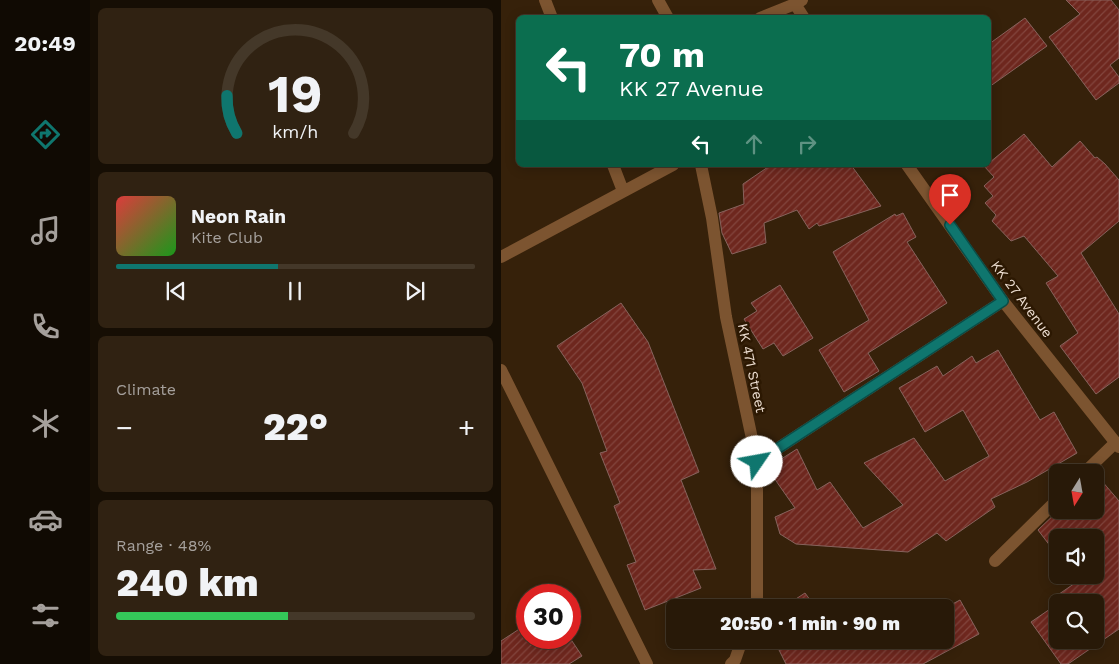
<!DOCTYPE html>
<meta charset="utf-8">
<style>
:root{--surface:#281908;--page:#302212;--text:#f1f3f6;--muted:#a5a09c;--line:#443829;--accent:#0f766e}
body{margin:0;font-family:"Work Sans",sans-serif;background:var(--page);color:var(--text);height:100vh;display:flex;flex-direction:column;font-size:19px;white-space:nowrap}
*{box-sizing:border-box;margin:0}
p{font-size:16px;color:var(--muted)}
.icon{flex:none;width:28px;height:28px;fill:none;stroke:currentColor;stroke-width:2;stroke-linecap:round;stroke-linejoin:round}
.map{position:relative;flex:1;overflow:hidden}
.panel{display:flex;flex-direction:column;gap:8px;padding:8px;background:#160e04;width:411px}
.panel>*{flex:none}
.guide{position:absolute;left:15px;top:15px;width:475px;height:152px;border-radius:8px;box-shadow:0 2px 12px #0003,0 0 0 1px var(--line);background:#0b6e4f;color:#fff;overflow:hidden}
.needle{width:32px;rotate:191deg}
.controls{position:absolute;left:548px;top:464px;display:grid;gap:10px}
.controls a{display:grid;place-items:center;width:55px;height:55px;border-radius:8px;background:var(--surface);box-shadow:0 2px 12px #0003,0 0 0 1px var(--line);font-size:25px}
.speed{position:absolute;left:15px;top:584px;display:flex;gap:10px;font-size:25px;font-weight:700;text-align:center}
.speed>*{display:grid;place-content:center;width:65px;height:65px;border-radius:50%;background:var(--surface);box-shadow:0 2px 12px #0003,0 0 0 1px var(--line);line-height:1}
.speed .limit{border:8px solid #d22;background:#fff;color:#111}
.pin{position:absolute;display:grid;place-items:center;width:42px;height:42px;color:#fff;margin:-51px -21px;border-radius:50% 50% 50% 0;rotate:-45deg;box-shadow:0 0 5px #0007}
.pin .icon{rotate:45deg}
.me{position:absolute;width:55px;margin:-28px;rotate:57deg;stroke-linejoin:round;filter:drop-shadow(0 0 4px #0008)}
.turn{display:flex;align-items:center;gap:18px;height:105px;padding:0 20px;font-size:22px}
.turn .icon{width:65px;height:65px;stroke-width:2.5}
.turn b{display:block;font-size:35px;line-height:42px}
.lanes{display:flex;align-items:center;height:48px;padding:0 20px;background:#0003;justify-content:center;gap:25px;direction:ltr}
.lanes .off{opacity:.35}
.big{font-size:38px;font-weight:800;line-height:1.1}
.panel .widget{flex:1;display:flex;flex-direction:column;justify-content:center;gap:8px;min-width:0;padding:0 18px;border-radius:8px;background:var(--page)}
.panel .dial{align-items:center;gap:0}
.dial svg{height:130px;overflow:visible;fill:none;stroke:var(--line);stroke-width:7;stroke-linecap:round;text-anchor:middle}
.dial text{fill:var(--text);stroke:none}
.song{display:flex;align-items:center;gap:15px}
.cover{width:60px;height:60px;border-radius:8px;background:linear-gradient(135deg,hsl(0 70% 55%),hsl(120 70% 35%))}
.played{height:5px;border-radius:2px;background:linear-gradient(90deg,var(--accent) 45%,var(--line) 45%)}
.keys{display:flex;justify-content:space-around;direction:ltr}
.heat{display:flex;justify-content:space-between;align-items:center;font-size:28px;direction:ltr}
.charge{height:8px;border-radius:4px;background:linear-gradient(90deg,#34c759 48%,var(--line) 0)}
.trip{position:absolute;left:165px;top:599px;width:288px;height:50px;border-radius:8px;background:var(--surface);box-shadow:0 2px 12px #0003,0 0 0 1px var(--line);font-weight:800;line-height:50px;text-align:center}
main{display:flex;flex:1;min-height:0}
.tabs{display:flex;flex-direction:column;width:90px;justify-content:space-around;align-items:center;background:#100a03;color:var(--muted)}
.tabs .icon{width:35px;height:35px}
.tabs .current{color:var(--accent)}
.tabs b{font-size:22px;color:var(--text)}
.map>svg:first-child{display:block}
</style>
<main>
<nav class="tabs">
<b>20:49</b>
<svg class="icon current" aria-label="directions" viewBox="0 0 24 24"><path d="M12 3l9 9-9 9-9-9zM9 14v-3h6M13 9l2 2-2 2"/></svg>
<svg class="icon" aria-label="music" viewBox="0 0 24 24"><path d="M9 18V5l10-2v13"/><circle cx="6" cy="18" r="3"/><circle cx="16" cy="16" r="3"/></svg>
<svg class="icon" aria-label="phone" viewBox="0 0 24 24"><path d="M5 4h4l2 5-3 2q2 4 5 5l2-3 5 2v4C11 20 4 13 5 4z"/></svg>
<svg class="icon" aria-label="climate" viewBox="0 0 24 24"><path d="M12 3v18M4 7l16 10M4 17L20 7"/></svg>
<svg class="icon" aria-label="car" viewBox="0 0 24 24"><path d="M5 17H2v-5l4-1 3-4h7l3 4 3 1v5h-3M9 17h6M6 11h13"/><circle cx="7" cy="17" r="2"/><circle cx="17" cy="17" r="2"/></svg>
<svg class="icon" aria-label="filters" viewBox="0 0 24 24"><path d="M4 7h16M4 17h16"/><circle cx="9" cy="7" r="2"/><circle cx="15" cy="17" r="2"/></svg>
</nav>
<section class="panel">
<div class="widget dial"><svg viewBox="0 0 100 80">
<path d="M14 69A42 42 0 1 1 86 69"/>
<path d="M14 69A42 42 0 0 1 8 46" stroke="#0f766e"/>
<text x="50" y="56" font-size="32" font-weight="700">19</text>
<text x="50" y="72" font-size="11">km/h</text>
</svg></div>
<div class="widget">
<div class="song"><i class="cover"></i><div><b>Neon Rain</b><p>Kite Club</p></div></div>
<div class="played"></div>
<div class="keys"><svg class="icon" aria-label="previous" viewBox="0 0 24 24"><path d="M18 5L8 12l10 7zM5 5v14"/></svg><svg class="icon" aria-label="pause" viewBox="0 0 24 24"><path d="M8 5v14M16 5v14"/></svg><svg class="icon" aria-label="next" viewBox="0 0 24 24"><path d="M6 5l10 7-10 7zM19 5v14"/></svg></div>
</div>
<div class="widget"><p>Climate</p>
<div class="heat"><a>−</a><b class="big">22°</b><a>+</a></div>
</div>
<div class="widget"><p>Range · 48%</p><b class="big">240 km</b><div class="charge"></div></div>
</section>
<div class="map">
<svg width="618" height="664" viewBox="0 0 618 664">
<defs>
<pattern id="building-hatch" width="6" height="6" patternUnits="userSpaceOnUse" patternTransform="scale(1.25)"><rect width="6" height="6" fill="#6e271e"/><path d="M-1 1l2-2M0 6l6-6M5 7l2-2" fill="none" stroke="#83463e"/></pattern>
</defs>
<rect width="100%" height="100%" fill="#36210a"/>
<path fill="url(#building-hatch)" stroke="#87635d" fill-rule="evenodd" d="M 565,0 L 610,0 L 618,10 L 618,58 L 609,65 L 618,77 L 618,83 L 595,100 L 548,37 L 579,14 Z
M 524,18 L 546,46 L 488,87 L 488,44 Z
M 523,134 L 551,167 L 579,141 L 594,158 L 596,157 L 604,164 L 618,180 L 618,221 L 580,253 L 618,314 L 618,377 L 595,394 L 559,346 L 577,333 L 545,283 L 557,276 L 523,236 L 510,241 L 491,221 L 495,215 L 484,203 L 492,196 L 483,186 L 493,177 L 483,166 L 488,165 L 488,163 Z
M 270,165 L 350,165 L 380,206 L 318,226 L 316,223 L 308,229 L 296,210 L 263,223 L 265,243 L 231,254 L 221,233 L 218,213 L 243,204 L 242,184 Z
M 402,213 L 415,237 L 406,242 L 446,303 L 367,353 L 378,371 L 343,392 L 318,350 L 368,320 L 332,252 L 394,214 L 395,216 Z
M 279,285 L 312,338 L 282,356 L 273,343 L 262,349 L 243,319 L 256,311 L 250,303 Z
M 120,303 L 147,342 L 198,472 L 180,480 L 215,569 L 192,570 L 200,588 L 144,610 L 126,565 L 135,562 L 113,506 L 119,503 L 99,453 L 106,451 L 81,383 L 56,346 Z
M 497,350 L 539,420 L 553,412 L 576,453 L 526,482 L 490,499 L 494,507 L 445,541 L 436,533 L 407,552 L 295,544 L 279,534 L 274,517 L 294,508 L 266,468 L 296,449 L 316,490 L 329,482 L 362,528 L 402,505 L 363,463 L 413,438 L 444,481 L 488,456 L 462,410 L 424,432 L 398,388 L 436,366 L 442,376 L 471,356 L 475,363 Z
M 594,473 L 618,501 L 618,629 L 567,664 L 560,664 L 530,622 L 552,607 L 548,601 L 577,581 L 573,575 L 594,575 L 594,538 L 556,538 L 556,555 L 537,530 L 558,510 L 594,510 ZM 556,602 L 594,602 L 594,640 L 556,640 Z
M 304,593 L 315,608 L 281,608 Z
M 459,600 L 478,634 L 422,664 L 285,664 L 273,640 L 444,640 L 444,608 Z
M 26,624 L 26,638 L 69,638 L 81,656 L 68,664 L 0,664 L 0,641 Z"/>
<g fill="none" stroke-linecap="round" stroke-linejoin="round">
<path stroke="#7c5430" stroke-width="12" d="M 584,472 L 614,443
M 494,561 L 556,500"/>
<path stroke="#7c5430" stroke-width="12" d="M 44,0 L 51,18
M 157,0 L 167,18
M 301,0 L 294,4 L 303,18
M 259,18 L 294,4
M 112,165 L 122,191
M 200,165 L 211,218 L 225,317 L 256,462 L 256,600 L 253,608
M 406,165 L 502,301 L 618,447
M 0,257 L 172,165
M 0,370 L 146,664
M 256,462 L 502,301
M 230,664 L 234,660 L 241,640"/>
</g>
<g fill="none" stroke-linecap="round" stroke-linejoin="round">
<defs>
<path id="route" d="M 256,462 L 502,301 L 449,225"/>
</defs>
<use href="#route" stroke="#0a4d48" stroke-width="12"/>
<use href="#route" stroke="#0f766e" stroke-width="9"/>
</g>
<g text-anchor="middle" stroke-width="5" stroke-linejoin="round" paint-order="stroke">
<g font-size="14" fill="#ecddd0" stroke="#2c1802">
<text transform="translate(521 299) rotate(53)" y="5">KK 27 Avenue</text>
<text transform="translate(251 368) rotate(78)" y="5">KK 471 Street</text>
</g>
</g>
</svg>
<div class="controls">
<a><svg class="needle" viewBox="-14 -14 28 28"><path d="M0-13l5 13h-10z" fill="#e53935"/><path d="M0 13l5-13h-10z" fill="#a5a09c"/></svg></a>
<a><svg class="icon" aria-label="sound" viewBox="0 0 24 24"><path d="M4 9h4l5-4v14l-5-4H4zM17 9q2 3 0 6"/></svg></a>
<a><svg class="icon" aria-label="search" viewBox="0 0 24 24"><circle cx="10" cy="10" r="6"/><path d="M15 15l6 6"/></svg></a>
</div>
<div class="speed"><div class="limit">30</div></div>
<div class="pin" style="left:449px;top:225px;background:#d93025"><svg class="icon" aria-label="arrive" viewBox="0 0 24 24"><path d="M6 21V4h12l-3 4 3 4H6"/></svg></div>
<svg class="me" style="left:256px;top:462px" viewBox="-20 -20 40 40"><circle r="19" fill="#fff"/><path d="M0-13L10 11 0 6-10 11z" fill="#0f766e"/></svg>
<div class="trip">20:50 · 1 min · 90 m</div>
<div class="guide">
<div class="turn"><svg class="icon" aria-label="left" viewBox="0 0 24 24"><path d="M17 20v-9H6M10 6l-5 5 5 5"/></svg><div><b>70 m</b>KK 27 Avenue</div></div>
<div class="lanes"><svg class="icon" aria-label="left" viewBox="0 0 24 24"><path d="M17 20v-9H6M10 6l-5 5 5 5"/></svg><svg class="icon off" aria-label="ahead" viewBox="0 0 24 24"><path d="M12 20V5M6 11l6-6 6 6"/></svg><svg class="icon off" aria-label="right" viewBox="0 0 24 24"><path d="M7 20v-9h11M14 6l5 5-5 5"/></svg></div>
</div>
</div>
</main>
